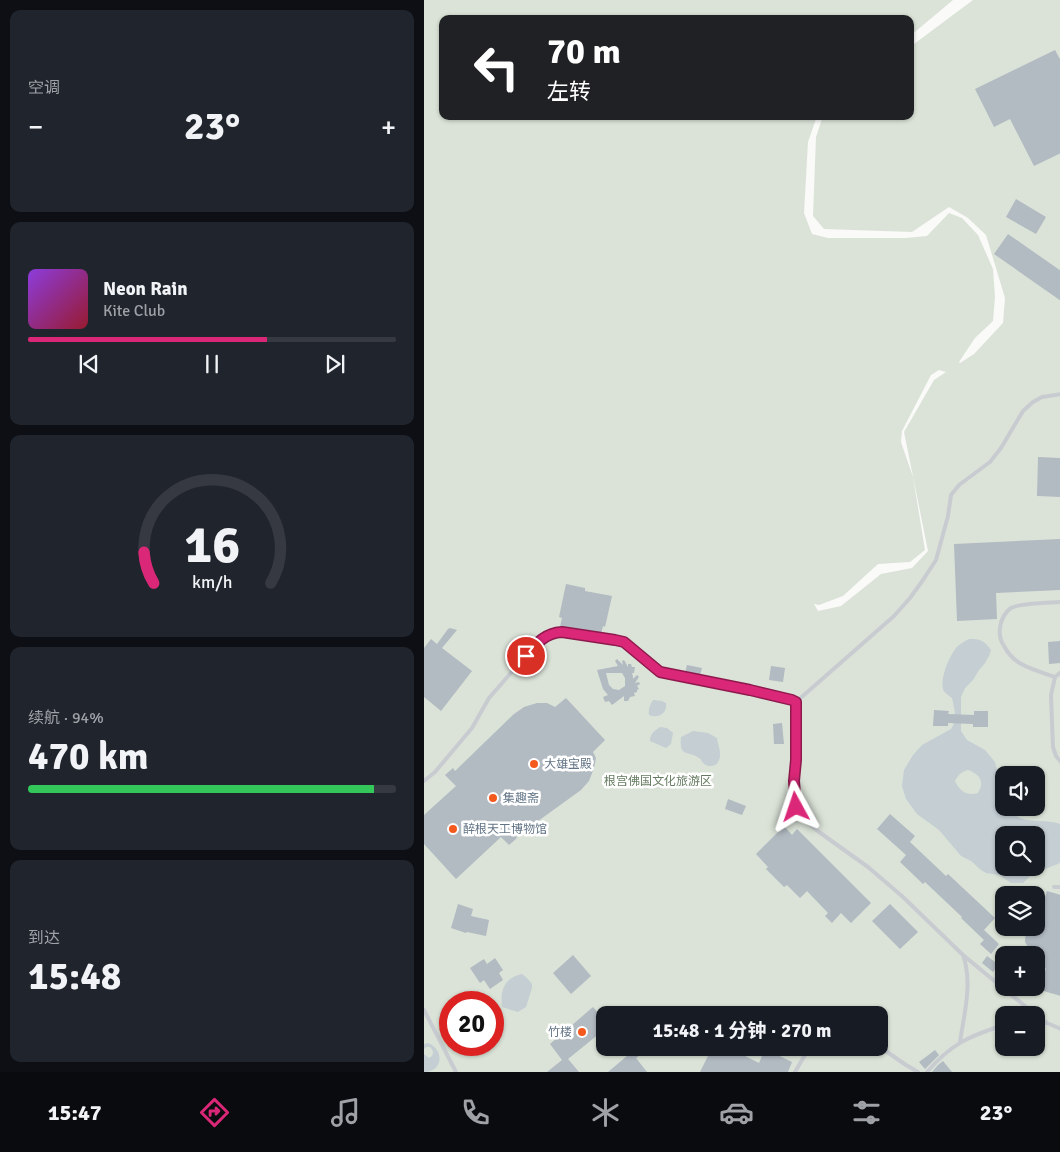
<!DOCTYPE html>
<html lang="zh">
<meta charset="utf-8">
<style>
:root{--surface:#171b24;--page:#20242c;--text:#f1f3f6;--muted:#9ea1a6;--line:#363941;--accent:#db2777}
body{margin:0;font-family:Signika,"Noto Sans SC",sans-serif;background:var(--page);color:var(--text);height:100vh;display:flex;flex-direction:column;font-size:19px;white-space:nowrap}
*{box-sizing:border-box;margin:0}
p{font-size:16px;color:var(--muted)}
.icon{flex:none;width:28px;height:28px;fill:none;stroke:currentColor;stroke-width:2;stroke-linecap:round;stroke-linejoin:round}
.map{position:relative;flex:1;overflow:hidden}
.sheet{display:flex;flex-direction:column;gap:10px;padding:10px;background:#0d0f14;width:424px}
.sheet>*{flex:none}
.banner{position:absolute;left:15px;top:15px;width:475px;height:105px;border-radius:10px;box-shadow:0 1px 4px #0004;background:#202124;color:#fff;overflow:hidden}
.buttons{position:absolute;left:571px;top:766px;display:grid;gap:10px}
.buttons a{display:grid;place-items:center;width:50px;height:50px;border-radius:10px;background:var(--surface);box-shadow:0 1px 4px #0004;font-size:25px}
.speed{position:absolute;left:15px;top:991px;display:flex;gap:10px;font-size:25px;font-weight:700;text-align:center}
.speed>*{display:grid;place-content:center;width:65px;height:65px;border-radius:50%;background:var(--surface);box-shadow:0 1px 4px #0004;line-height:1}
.speed .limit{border:8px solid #d22;background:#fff;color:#111}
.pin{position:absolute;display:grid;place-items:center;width:42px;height:42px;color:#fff;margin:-21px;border:2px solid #fff;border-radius:50%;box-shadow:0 1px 5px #0007}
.me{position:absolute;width:55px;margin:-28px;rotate:355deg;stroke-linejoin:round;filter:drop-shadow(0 0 4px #0008)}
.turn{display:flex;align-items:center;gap:18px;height:105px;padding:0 25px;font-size:22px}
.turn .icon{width:65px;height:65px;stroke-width:2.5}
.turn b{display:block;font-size:35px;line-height:42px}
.big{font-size:38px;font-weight:700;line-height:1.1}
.sheet .tile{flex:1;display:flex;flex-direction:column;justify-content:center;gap:8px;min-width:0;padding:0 18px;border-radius:10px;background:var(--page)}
.sheet .dial{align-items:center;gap:0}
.dial svg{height:130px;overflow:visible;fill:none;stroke:var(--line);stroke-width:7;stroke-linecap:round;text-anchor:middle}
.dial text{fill:var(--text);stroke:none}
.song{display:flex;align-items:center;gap:15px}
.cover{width:60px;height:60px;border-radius:8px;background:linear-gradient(135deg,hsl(270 70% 55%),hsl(350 70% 35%))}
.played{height:5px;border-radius:2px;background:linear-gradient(90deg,var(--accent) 65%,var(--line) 65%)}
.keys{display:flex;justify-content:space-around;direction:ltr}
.heat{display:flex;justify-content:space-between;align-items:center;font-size:28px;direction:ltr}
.charge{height:8px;border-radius:4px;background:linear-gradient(90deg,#34c759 94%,var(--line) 0)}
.trip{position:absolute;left:172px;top:1006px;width:292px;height:50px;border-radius:10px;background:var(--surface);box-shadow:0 1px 4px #0004;font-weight:700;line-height:50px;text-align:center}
.tab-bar{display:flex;height:80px;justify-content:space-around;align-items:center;background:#090b0e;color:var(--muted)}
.tab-bar .icon{width:35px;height:35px}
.tab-bar .selected{color:var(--accent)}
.tab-bar b{font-size:22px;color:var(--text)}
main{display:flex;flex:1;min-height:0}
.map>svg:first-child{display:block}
</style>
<main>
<section class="sheet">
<div class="tile"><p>空调</p>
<div class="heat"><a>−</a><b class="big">23°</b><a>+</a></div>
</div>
<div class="tile">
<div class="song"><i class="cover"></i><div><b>Neon Rain</b><p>Kite Club</p></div></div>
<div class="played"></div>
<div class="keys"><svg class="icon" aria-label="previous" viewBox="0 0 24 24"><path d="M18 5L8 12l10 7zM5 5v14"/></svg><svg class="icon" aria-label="pause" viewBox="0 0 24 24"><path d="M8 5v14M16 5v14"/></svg><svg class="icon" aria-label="next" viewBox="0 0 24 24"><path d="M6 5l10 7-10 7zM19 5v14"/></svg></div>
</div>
<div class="tile dial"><svg viewBox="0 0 100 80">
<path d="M14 69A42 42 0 1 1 86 69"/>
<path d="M14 69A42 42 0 0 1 8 50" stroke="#db2777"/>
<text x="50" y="56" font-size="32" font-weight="700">16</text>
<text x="50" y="72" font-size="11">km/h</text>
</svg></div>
<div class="tile"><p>续航 · 94%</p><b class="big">470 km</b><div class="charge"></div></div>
<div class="tile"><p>到达</p><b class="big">15:48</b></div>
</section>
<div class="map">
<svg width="637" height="1072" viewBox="0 0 637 1072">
<rect width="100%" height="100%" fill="#fafaf8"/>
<path fill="#dbe3d8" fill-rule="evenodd" d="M 0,0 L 529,0 L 486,36 L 486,19 L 19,19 L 19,116 L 393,116 L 384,142 L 380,213 L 388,234 L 404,238 L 482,238 L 503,236 L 525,213 L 538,218 L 554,235 L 569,269 L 571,297 L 569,321 L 551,338 L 535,362 L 536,363 L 550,354 L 579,323 L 581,298 L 562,235 L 544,218 L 525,207 L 488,232 L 400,229 L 389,216 L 392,137 L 399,116 L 486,116 L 486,47 L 549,0 L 636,0 L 636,1072 L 0,1072 ZM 515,370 L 522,372 L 510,380 L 480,432 L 504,551 L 488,568 L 457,574 L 417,606 L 394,611 L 390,604 L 395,605 L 419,596 L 454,564 L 486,562 L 501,550 L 489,477 L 477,442 L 478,431 L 507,375 ZM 580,775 L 612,775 L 612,808 L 580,808 ZM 580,835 L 612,835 L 612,868 L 580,868 ZM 580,895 L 612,895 L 612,928 L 580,928 ZM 580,955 L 612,955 L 612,988 L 580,988 ZM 26,1002 L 69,1002 L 69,1045 L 26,1045 ZM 181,1015 L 456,1015 L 456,1048 L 181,1048 ZM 580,1015 L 612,1015 L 612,1048 L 580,1048 Z"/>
<path fill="#c4ced3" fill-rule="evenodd" d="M 545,639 C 556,639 560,640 567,650 L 565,656 L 561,663 L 555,670 L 549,680 L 541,688 L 537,697 L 537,731 L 543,740 L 561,750 L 571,762 L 575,780 L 579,787 L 580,808 L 583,808 C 587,811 591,816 596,818 C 609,823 622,819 636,824 L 636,862 L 634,864 L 618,870 L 605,877 L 599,883 L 587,883 L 575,875 L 562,873 L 557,870 L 547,861 L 537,856 L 515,830 L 493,814 L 482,799 L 478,786 L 480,770 L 489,755 L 498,745 L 527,729 C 534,719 530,708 528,698 C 525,695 520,693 519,689 C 516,678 525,657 532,648 C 535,644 540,642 545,639 ZM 544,770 C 556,774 561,782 554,793 C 544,796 536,792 531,781 C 534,775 537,772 544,770 ZM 580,835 L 612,835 L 612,868 L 580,868 Z
M 229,700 L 238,701 L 242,703 C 244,713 234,719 225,715 C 224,709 226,705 229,700 Z
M 236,727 L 243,728 L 249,733 L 247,744 L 242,748 L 226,741 C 226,734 230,731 236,727 Z
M 269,731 L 284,733 L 293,738 C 294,747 299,754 294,762 C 292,767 284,767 280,764 C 278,762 277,759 275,758 C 263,750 255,758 257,737 Z
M 98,974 L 103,978 L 108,984 L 108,988 L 102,1007 L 94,1012 L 78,1007 C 76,991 80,978 98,974 Z
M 4,1043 C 21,1050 19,1072 0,1072 L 0,1054 L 5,1058 L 8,1056 C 10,1052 9,1050 6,1047 L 2,1047 L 0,1049 L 0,1044 Z"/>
<path fill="#b2bac2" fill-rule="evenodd" d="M 631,50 L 637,61 L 637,153 L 610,166 L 586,119 L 570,127 L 551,89 Z
M 592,199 L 622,217 L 612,234 L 582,217 Z
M 584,234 L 637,271 L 637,301 L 570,254 Z
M 614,457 L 637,458 L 637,497 L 613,496 Z
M 637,539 L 637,590 L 572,593 L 573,619 L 533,621 L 530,544 Z
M 142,584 L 161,588 L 161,591 L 188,596 L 181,627 L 179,626 L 177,634 L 136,627 L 138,618 L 135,617 Z
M 26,628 L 33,630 L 18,648 L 48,671 L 17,711 L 0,697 L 0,648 L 7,639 L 13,644 L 24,629 Z
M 637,641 L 637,663 L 625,664 L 624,642 Z
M 193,659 L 199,665 L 198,661 L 200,660 L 204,667 L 204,664 L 207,664 L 208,667 L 211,667 L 210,673 L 208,673 L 209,677 L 209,679 L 213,675 L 215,677 L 211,683 L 215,682 L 216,684 L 213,686 L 215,689 L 213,690 L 213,692 L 210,693 L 211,696 L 206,697 L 204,701 L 200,701 L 200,696 L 188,705 L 185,701 L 181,702 L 179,697 L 184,695 L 179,689 L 173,670 L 194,666 L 191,661 ZM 182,673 L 198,673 L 201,678 L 201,686 L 195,690 L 189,689 L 185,685 Z
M 263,665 L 278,668 L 276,675 L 261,673 Z
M 347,666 L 361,668 L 359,682 L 345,680 Z
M 142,698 L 181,740 L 169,752 L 172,758 L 170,768 L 165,781 L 157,790 L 92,837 L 93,838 L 85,845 L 77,837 L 32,879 L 0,844 L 0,815 L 32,786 L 21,775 L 29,768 L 31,771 L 90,714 L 100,707 L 113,703 L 123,703 L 131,707 Z
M 510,710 L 525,711 L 524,714 L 550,715 L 550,711 L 564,711 L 564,727 L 549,727 L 549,724 L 524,723 L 524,726 L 509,726 Z
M 358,723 L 360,744 L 350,744 L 349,724 Z
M 304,799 L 322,806 L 318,815 L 301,809 Z
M 466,814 L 491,836 L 486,842 L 522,876 L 524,874 L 571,918 L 560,930 L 575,944 L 567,954 L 556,944 L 560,940 L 537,918 L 538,917 L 501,882 L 499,884 L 476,862 L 482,855 L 453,829 Z
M 360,826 L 368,835 L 373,829 L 447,903 L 427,923 L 417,913 L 408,923 L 401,916 L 404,913 L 383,891 L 376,898 L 363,885 L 360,887 L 342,869 L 344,867 L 332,854 Z
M 623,891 L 637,895 L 637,996 L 616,990 L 622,968 L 613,966 L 618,948 L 604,947 L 601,942 L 602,928 L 612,928 Z
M 580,900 L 580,919 L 571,910 Z
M 34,904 L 49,909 L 47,916 L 65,920 L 62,936 L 43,932 L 42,933 L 27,928 Z
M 466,904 L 494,932 L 476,949 L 448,921 Z
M 149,955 L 167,976 L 147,994 L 129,973 Z
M 563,956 L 575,965 L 569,972 L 558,963 Z
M 71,958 L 79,970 L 75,973 L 79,980 L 66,989 L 60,980 L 56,983 L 46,968 L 60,959 L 63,964 Z
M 169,1007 L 176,1015 L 181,1010 L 181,1029 L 144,1059 L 155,1072 L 123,1072 L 138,1060 L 126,1044 Z
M 197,1048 L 226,1048 L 212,1058 L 223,1072 L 184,1072 L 203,1056 Z
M 288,1048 L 320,1048 L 317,1054 L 335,1063 L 341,1049 L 368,1062 L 364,1072 L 276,1072 Z
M 511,1050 L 515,1055 L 501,1069 L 495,1062 Z
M 519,1061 L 528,1072 L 508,1072 L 514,1065 Z"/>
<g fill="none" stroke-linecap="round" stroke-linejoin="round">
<path stroke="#c8ccd0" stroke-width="4" d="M 637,672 L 631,677 L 627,695 L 629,747 L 632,756 L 637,762
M 631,677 C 611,670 590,666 580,646 C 576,640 575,635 576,628 C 577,620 580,613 587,608 C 596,603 624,603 637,602
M 372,702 L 372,760 L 370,789 L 372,807 L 378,818 L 395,832 L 444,867 L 479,897 L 539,955 L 607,1011 L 623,1023 L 637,1029
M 372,702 L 470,616 L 486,598 L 499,580 L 512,560 L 524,516 L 527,495 L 535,485 L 566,462 L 577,448 L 599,411 L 609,402 L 618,397 L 637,394
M 0,781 L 11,772 L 48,728 L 65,698 L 115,641 C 122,635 129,633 138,632 L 191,640 L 200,642 L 237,672 L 327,690 L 368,700 L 372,702
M 630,887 L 637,887
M 0,1010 L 32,1072
M 612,1023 L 623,1023
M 536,1042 C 540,1014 549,983 539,955
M 456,1047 L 482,1065 L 494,1072
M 371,1072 L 385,1048
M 503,1072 C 527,1044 545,1036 580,1025"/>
</g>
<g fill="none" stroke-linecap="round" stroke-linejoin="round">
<defs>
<path id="route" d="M 102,656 C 113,643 121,633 138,632 L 191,640 L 200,642 L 236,672 L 326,690 L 368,700 L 372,702 L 372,760 L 370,781 L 372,807"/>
</defs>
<use href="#route" stroke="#8e194d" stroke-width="12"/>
<use href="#route" stroke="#db2777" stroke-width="9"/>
</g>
<g fill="#f45a1e" stroke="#fff" stroke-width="2">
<circle cx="110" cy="764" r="5"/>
<circle cx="69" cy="798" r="5"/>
<circle cx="29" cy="829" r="5"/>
<circle cx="158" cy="1032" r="5"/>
</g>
<g text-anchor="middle" stroke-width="5" stroke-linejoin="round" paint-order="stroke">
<g font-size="12" fill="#627486" stroke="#fff" text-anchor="start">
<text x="120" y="768">大雄宝殿</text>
<text x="79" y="802">集趣斋</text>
<text x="39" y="833">醉根天工博物馆</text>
<text x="148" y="1036" text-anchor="end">竹楼</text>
</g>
<g font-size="12" fill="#667c62" stroke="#fff">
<text x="234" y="785">根宫佛国文化旅游区</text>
</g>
</g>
</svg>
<div class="buttons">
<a><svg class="icon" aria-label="sound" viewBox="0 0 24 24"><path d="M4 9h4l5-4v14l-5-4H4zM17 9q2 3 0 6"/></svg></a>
<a><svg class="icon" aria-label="search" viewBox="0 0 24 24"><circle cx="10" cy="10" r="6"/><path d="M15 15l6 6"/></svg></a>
<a><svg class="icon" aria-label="layers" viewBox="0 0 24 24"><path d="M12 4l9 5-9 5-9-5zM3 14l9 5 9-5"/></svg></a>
<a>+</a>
<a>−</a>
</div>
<div class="speed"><div class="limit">20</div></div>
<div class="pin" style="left:102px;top:656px;background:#d93025"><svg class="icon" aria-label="arrive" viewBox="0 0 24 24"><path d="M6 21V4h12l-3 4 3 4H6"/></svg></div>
<svg class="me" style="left:372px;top:807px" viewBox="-20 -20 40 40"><path d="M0-17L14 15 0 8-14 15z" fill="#db2777" stroke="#fff" stroke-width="4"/></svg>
<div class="trip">15:48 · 1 分钟 · 270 m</div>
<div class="banner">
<div class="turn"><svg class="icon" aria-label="left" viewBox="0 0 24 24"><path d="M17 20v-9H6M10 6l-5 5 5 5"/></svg><div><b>70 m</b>左转</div></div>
</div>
</div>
</main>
<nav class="tab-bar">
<b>15:47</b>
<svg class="icon selected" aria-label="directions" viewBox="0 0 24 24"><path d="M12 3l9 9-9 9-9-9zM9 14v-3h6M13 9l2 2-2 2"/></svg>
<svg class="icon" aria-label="music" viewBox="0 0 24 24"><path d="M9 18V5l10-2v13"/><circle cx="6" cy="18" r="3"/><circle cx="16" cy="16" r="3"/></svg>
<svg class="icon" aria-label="phone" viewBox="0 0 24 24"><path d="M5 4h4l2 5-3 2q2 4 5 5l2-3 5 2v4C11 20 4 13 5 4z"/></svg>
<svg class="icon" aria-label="climate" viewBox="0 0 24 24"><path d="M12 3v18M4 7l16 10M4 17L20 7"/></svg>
<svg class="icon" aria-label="car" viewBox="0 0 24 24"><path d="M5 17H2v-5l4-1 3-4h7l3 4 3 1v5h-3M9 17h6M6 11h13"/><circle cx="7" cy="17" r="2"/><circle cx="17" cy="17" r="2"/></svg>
<svg class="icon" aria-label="filters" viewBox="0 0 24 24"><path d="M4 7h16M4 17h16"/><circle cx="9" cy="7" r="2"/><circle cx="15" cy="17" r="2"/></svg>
<b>23°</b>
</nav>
